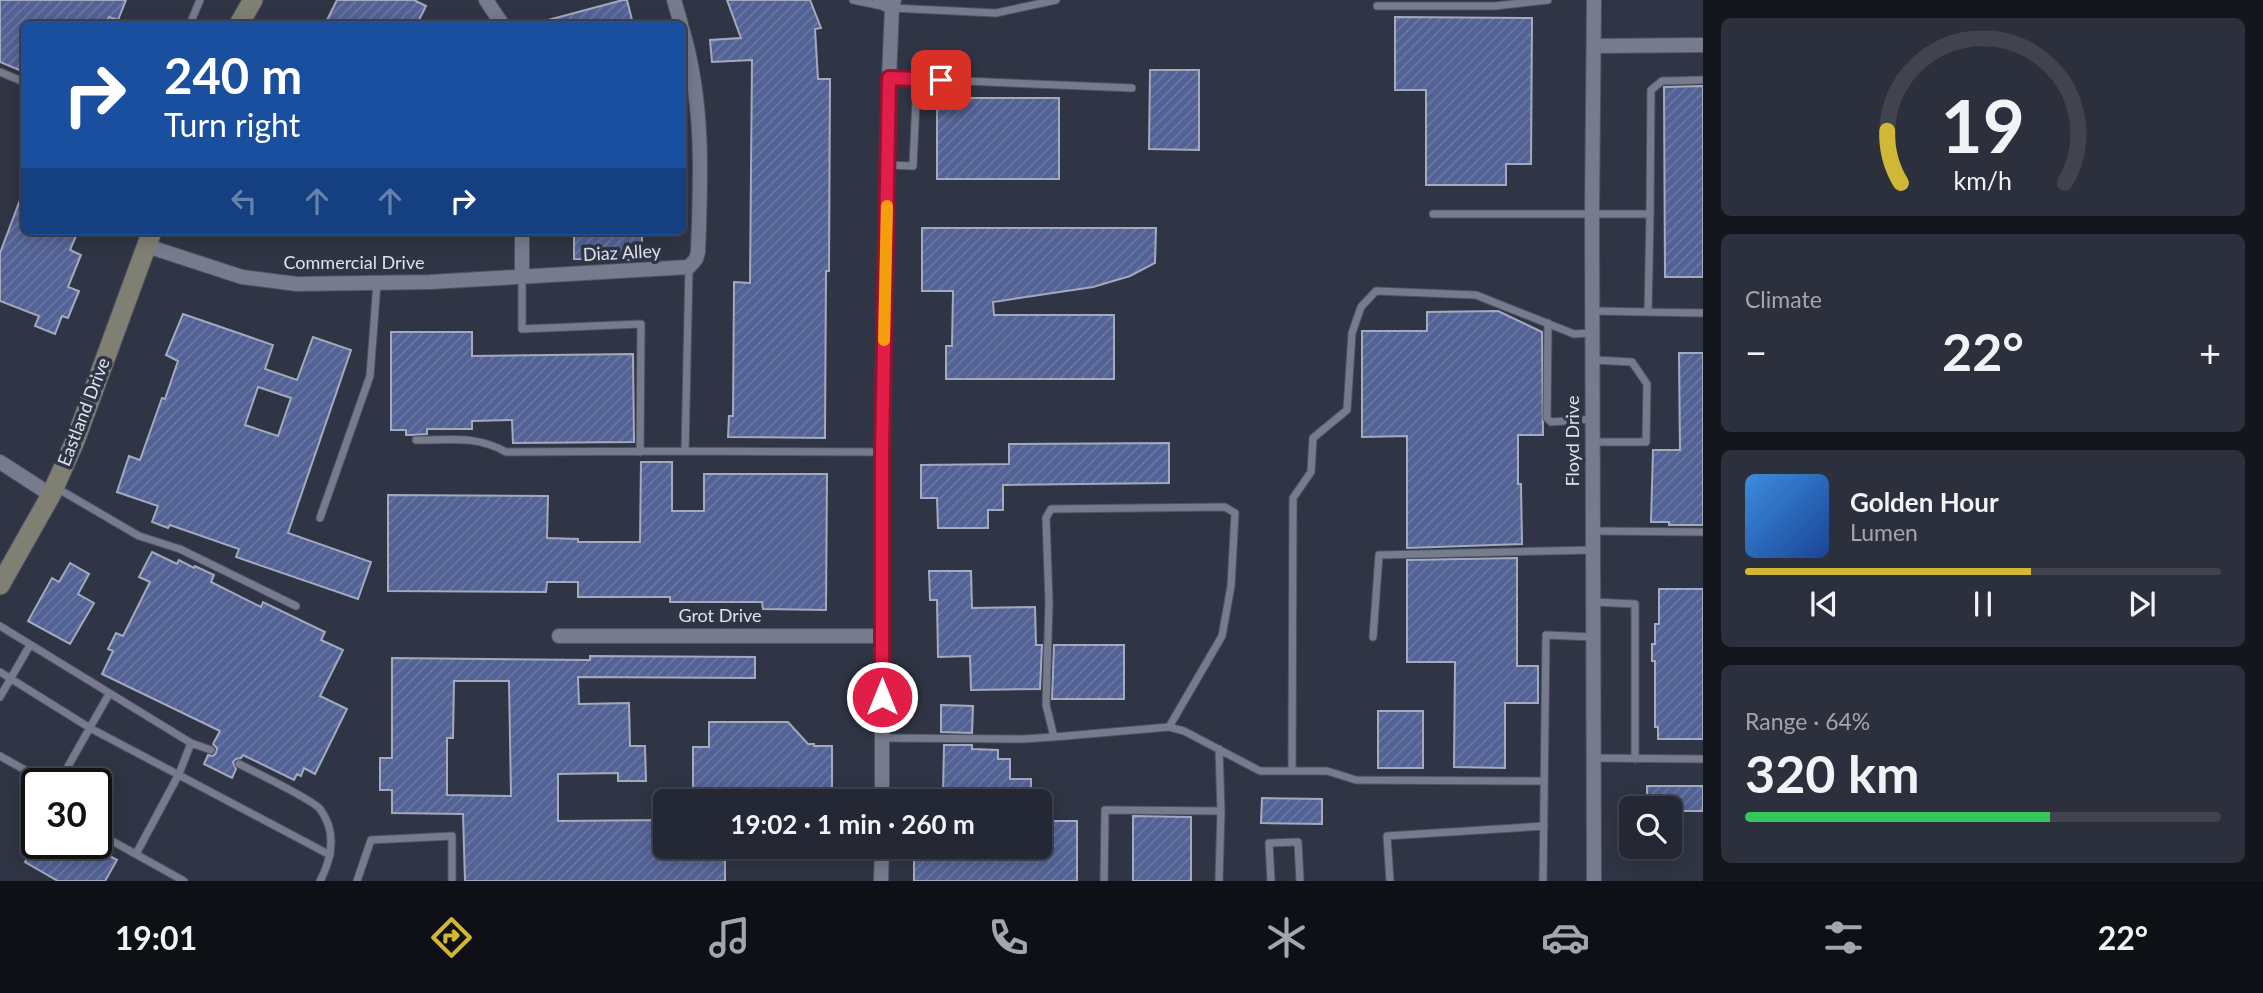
<!DOCTYPE html>
<meta charset="utf-8">
<style>
:root{--surface:#242834;--page:#2c303c;--text:#f1f3f6;--muted:#a3a6ac;--line:#41444f;--accent:#d0b736}
body{margin:0;font-family:Lato,sans-serif;background:var(--page);color:var(--text);height:100vh;display:flex;flex-direction:column;font-size:26px;white-space:nowrap}
*{box-sizing:border-box;margin:0}
p{font-size:23px;color:var(--muted)}
.icon{flex:none;width:38px;height:38px;fill:none;stroke:currentColor;stroke-width:2;stroke-linecap:round;stroke-linejoin:round}
.map{position:relative;flex:1;overflow:hidden}
.side{display:flex;flex-direction:column;gap:18px;padding:18px;background:#14161d;width:560px}
.side>*{flex:none}
.banner{position:absolute;left:21px;top:21px;width:665px;height:214px;border-radius:10px;box-shadow:0 4px 18px #0003,0 0 0 2px var(--line);background:#1a4fa0;color:#fff;overflow:hidden}
.buttons{position:absolute;left:1619px;top:796px;display:grid;gap:14px}
.buttons a{display:grid;place-items:center;width:63px;height:63px;border-radius:10px;background:var(--surface);box-shadow:0 4px 18px #0003,0 0 0 2px var(--line);font-size:35px}
.speed{position:absolute;left:21px;top:768px;display:flex;gap:14px;font-size:35px;font-weight:700;text-align:center}
.speed>*{display:grid;place-content:center;width:91px;height:91px;border-radius:50%;background:var(--surface);box-shadow:0 4px 18px #0003,0 0 0 2px var(--line);line-height:1}
.speed .limit{border:4px solid #111;border-radius:10px;background:#fff;color:#111}
.pin{position:absolute;display:grid;place-items:center;width:60px;height:60px;color:#fff;margin:-30px;border-radius:14px;box-shadow:0 4px 10px #0006}
.me{position:absolute;width:77px;margin:-38px;rotate:0deg;stroke-linejoin:round;filter:drop-shadow(0 0 5px #0008)}
.turn{display:flex;align-items:center;gap:24px;height:147px;padding:0 28px;font-size:32px}
.turn .icon{width:91px;height:91px;stroke-width:2.5}
.turn b{display:block;font-size:49px;line-height:60px}
.lanes{display:flex;align-items:center;height:66px;padding:0 28px;background:#0003;justify-content:center;gap:35px;direction:ltr}
.lanes .off{opacity:.35}
.big{font-size:52px;font-weight:700;line-height:1.1}
.side .widget{flex:1;display:flex;flex-direction:column;justify-content:center;gap:10px;min-width:0;padding:0 24px;border-radius:10px;background:var(--page)}
.side .dial{align-items:center;gap:0}
.dial svg{height:182px;overflow:visible;fill:none;stroke:var(--line);stroke-width:7;stroke-linecap:round;text-anchor:middle}
.dial text{fill:var(--text);stroke:none}
.song{display:flex;align-items:center;gap:21px}
.cover{width:84px;height:84px;border-radius:10px;background:linear-gradient(135deg,hsl(210 70% 55%),hsl(220 70% 35%))}
.played{height:7px;border-radius:4px;background:linear-gradient(90deg,var(--accent) 60%,var(--line) 60%)}
.keys{display:flex;justify-content:space-around;direction:ltr}
.heat{display:flex;justify-content:space-between;align-items:center;font-size:38px;direction:ltr}
.charge{height:10px;border-radius:5px;background:linear-gradient(90deg,#34c759 64%,var(--line) 0)}
.trip{position:absolute;left:653px;top:789px;width:399px;height:70px;border-radius:10px;background:var(--surface);box-shadow:0 4px 18px #0003,0 0 0 2px var(--line);font-weight:700;line-height:70px;text-align:center}
.menu{display:flex;height:112px;justify-content:space-around;align-items:center;background:#0e1015;color:var(--muted)}
.menu .icon{width:49px;height:49px}
.menu .selected{color:var(--accent)}
.menu b{font-size:32px;color:var(--text)}
main{display:flex;flex:1;min-height:0}
.map>svg:first-child{display:block}
</style>
<main>
<div class="map">
<svg width="1703" height="881" viewBox="0 0 1703 881">
<defs>
<pattern id="building-hatch" width="6" height="6" patternUnits="userSpaceOnUse" patternTransform="scale(1.75)"><rect width="6" height="6" fill="#536295"/><path d="M-1 1l2-2M0 6l6-6M5 7l2-2" fill="none" stroke="#6b78a4"/></pattern>
</defs>
<rect width="100%" height="100%" fill="#303545"/>
<path fill="url(#building-hatch)" stroke="#a4aabe" stroke-width="2" fill-rule="evenodd" d="M 0,0 L 126,0 L 118,20 L 109,17 L 106,24 L 24,24 L 24,72 L 0,62 Z
M 337,0 L 414,0 L 426,6 L 417,24 L 325,24 Z
M 623,0 L 627,0 L 633,24 L 549,24 L 548,20 Z
M 727,0 L 810,0 L 821,28 L 815,29 L 818,79 L 830,79 L 829,271 L 826,271 L 825,438 L 728,437 L 729,416 L 733,416 L 734,282 L 750,283 L 752,60 L 712,62 L 710,40 L 741,38 Z
M 1395,17 L 1532,18 L 1531,164 L 1506,164 L 1506,185 L 1426,185 L 1426,90 L 1395,90 Z
M 1150,70 L 1199,70 L 1199,150 L 1149,149 Z
M 1703,86 L 1703,277 L 1665,277 L 1664,87 Z
M 937,98 L 1059,98 L 1059,179 L 937,179 Z
M 23,192 L 24,231 L 78,231 L 70,250 L 81,255 L 68,287 L 79,291 L 68,318 L 62,316 L 55,334 L 35,326 L 39,316 L 0,301 L 0,253 Z
M 922,228 L 1156,228 L 1155,263 L 1130,276 L 1093,287 L 993,302 L 994,315 L 1114,315 L 1114,379 L 946,379 L 946,346 L 952,346 L 953,291 L 922,291 Z
M 574,231 L 642,231 L 642,260 L 574,259 Z
M 1498,311 L 1542,332 L 1543,435 L 1518,435 L 1518,484 L 1521,484 L 1522,544 L 1407,548 L 1407,436 L 1362,437 L 1362,331 L 1427,331 L 1427,312 Z
M 183,314 L 273,345 L 265,369 L 297,380 L 313,337 L 351,350 L 288,533 L 371,562 L 358,599 L 236,557 L 239,549 L 170,525 L 168,528 L 152,522 L 158,506 L 117,492 L 129,456 L 140,460 L 162,398 L 165,399 L 178,361 L 166,355 ZM 258,387 L 291,398 L 278,436 L 245,425 Z
M 391,332 L 472,332 L 472,356 L 633,354 L 634,442 L 513,443 L 512,420 L 472,421 L 472,429 L 427,429 L 427,434 L 412,435 L 406,435 L 406,430 L 391,430 Z
M 1679,353 L 1703,353 L 1703,525 L 1669,525 L 1669,522 L 1651,522 L 1653,450 L 1680,450 Z
M 1169,443 L 1169,483 L 1003,485 L 1003,510 L 988,510 L 988,528 L 938,528 L 937,498 L 921,498 L 921,465 L 1009,464 L 1009,444 Z
M 641,462 L 672,462 L 672,511 L 704,511 L 704,474 L 827,474 L 826,610 L 763,609 L 762,602 L 670,602 L 670,597 L 578,597 L 578,582 L 547,582 L 546,592 L 388,591 L 388,495 L 548,496 L 547,538 L 578,539 L 578,542 L 640,542 Z
M 152,552 L 177,564 L 179,560 L 194,568 L 195,566 L 214,575 L 211,582 L 261,607 L 263,602 L 325,632 L 321,640 L 343,650 L 320,696 L 347,709 L 315,774 L 304,768 L 301,776 L 297,774 L 294,780 L 243,755 L 241,758 L 236,759 L 233,762 L 236,769 L 232,778 L 204,764 L 208,755 L 213,756 L 216,753 L 217,748 L 213,744 L 220,731 L 102,674 L 113,651 L 108,649 L 116,633 L 123,636 L 150,582 L 139,577 Z
M 1517,558 L 1517,666 L 1538,666 L 1538,703 L 1505,703 L 1505,768 L 1454,767 L 1455,662 L 1407,662 L 1407,560 Z
M 70,563 L 89,574 L 78,594 L 94,603 L 70,644 L 28,621 L 52,578 L 59,582 Z
M 929,571 L 971,571 L 972,608 L 1035,607 L 1036,645 L 1042,645 L 1040,689 L 971,690 L 970,656 L 938,657 L 937,600 L 930,600 Z
M 1659,589 L 1703,589 L 1703,739 L 1658,739 L 1658,727 L 1655,727 L 1655,661 L 1652,661 L 1652,644 L 1655,644 L 1655,624 L 1659,624 Z
M 1054,645 L 1124,645 L 1124,699 L 1052,699 Z
M 590,656 L 755,657 L 755,678 L 578,677 L 579,704 L 629,703 L 630,746 L 645,746 L 646,781 L 618,781 L 618,773 L 558,774 L 558,821 L 665,820 L 665,847 L 725,847 L 725,881 L 465,881 L 463,814 L 392,813 L 392,790 L 380,790 L 380,758 L 392,758 L 392,658 L 590,660 ZM 454,681 L 509,681 L 511,796 L 447,795 L 447,738 L 453,738 Z
M 941,705 L 973,706 L 972,733 L 941,732 Z
M 1378,711 L 1423,711 L 1423,768 L 1378,768 Z
M 709,722 L 788,722 L 808,744 L 814,744 L 814,746 L 832,746 L 832,802 L 693,802 L 693,747 L 709,747 Z
M 944,745 L 972,745 L 972,749 L 998,750 L 998,759 L 1010,759 L 1010,779 L 1031,779 L 1031,802 L 975,802 L 975,796 L 943,795 Z
M 1647,786 L 1703,786 L 1703,811 L 1670,811 L 1670,808 L 1647,808 Z
M 1262,798 L 1322,799 L 1322,824 L 1261,823 Z
M 1133,816 L 1191,817 L 1191,881 L 1133,881 Z
M 1040,821 L 1077,821 L 1077,881 L 914,881 L 914,847 L 1040,847 Z
M 35,844 L 87,844 L 117,860 L 105,881 L 58,881 L 25,862 Z"/>
<g fill="none" stroke-linecap="round" stroke-linejoin="round">
<defs>
<path id="lane" d="M 853,0 L 892,8 L 996,13 L 1056,0
M 1377,6 L 1495,6 L 1548,0
M 190,24 L 200,0
M 0,72 L 24,82
M 890,78 L 1132,88
M 888,165 L 913,166 L 917,79
M 1433,214 L 1650,214 L 1648,312
M 1650,214 L 1651,90 L 1662,81 L 1703,80
M 689,267 L 685,451 L 881,452
M 522,277 L 522,329 L 641,324 L 640,452
M 1593,311 L 1703,313
M 1548,323 L 1547,418 L 1551,422 L 1592,419
M 1593,360 L 1632,362 L 1647,384 L 1646,442 L 1593,442
M 416,440 C 449,440 476,435 506,452 L 685,451
M 55,487 L 139,536 L 180,549 L 296,606
M 320,518 L 370,376 L 377,283
M 1594,531 L 1703,532
M 1593,602 L 1635,604 L 1635,759
M 0,626 L 191,743 L 211,750
M 1373,637 L 1379,555 L 1593,550
M 0,672 L 90,728 L 330,855
M 0,697 L 30,645
M 1169,727 L 1222,636 L 1231,586 L 1235,513 L 1225,507 L 1051,509 L 1046,518 L 1049,602 L 1046,705 L 1054,737 L 1169,727 L 1184,731 L 1260,771 L 1327,771 L 1356,780 L 1544,781
M 882,738 L 1023,739 L 1054,737
M 0,756 L 50,784
M 1594,758 L 1703,759
M 239,764 C 253,771 313,800 320,809 C 337,832 332,858 320,881
M 1292,771 L 1293,498 L 1311,472 L 1313,438 L 1347,410 L 1352,333 L 1361,307 L 1376,291 L 1476,295 L 1574,334 L 1592,333
M 58,784 L 109,694
M 96,832 L 184,881
M 836,847 L 882,847
M 136,854 L 179,774 L 191,743
M 357,881 L 371,840 L 452,836 L 452,881
M 1104,881 L 1105,810 L 1221,811 L 1219,749
M 1219,881 L 1221,811
M 1271,881 L 1269,843 L 1298,842 L 1300,881
M 1390,881 L 1387,836 L 1544,826
M 1543,881 L 1546,635 L 1593,637"/>
<path id="street" d="M 486,0 L 502,24
M 674,0 L 681,24
M 880,0 L 892,8
M 1594,46 L 1703,45
M 147,246 L 242,277 L 297,284 L 430,282 L 689,267 L 696,259 L 698,252 C 701,176 704,102 682,28
M 522,276 L 522,231
M 0,462 L 51,495
M 559,636 L 882,636
M 882,802 L 882,452 L 889,78 L 892,8 L 894,0
M 881,881 L 882,847
M 1594,881 L 1592,213 L 1594,0"/>
<path id="secondary" d="M 239,24 L 253,0
M 0,585 L 51,495 L 75,441 L 152,231"/>
</defs>
<use href="#lane" stroke="#4f5361" stroke-width="9"/>
<use href="#street" stroke="#4f5361" stroke-width="16"/>
<use href="#secondary" stroke="#4f5361" stroke-width="21"/>
<use href="#lane" stroke="#767c8e" stroke-width="7"/>
<use href="#street" stroke="#767c8e" stroke-width="14"/>
<use href="#secondary" stroke="#807f74" stroke-width="19"/>
</g>
<g fill="none" stroke-linecap="round" stroke-linejoin="round">
<defs>
<path id="route" d="M 882,697 L 882,452 L 889,78 L 941,80"/>
</defs>
<use href="#route" stroke="#92132f" stroke-width="18"/>
<use href="#route" stroke="#e11d48" stroke-width="12"/>
<path stroke="#f59e0b" stroke-width="12" d="M 884,340 L 887,206"/>
</g>
<g text-anchor="middle" stroke-width="7" stroke-linejoin="round" paint-order="stroke">
<g font-size="18" fill="#dee2ec" stroke="#303545">
<text transform="translate(622 253) rotate(-3)" y="6">Diaz Alley</text>
<text x="354" y="269">Commercial Drive</text>
<text transform="translate(84 412) rotate(-69)" y="6">Eastland Drive</text>
<text transform="translate(1573 441) rotate(-90)" y="6">Floyd Drive</text>
<text x="720" y="622">Grot Drive</text>
</g>
</g>
</svg>
<div class="buttons">
<a><svg class="icon" aria-label="search" viewBox="0 0 24 24"><circle cx="10" cy="10" r="6"/><path d="M15 15l6 6"/></svg></a>
</div>
<div class="speed"><div class="limit">30</div></div>
<div class="pin" style="left:941px;top:80px;background:#d93025"><svg class="icon" aria-label="arrive" viewBox="0 0 24 24"><path d="M6 21V4h12l-3 4 3 4H6"/></svg></div>
<svg class="me" style="left:882px;top:697px" viewBox="-20 -20 40 40"><circle r="17" fill="#e11d48" stroke="#fff" stroke-width="3"/><path d="M0-11L8 9 0 5-8 9z" fill="#fff"/></svg>
<div class="trip">19:02 · 1 min · 260 m</div>
<div class="banner">
<div class="turn"><svg class="icon" aria-label="right" viewBox="0 0 24 24"><path d="M7 20v-9h11M14 6l5 5-5 5"/></svg><div><b>240 m</b>Turn right</div></div>
<div class="lanes"><svg class="icon off" aria-label="left" viewBox="0 0 24 24"><path d="M17 20v-9H6M10 6l-5 5 5 5"/></svg><svg class="icon off" aria-label="ahead" viewBox="0 0 24 24"><path d="M12 20V5M6 11l6-6 6 6"/></svg><svg class="icon off" aria-label="ahead" viewBox="0 0 24 24"><path d="M12 20V5M6 11l6-6 6 6"/></svg><svg class="icon" aria-label="right" viewBox="0 0 24 24"><path d="M7 20v-9h11M14 6l5 5-5 5"/></svg></div>
</div>
</div>
<section class="side">
<div class="widget dial"><svg viewBox="0 0 100 80">
<path d="M14 69A42 42 0 1 1 86 69"/>
<path d="M14 69A42 42 0 0 1 8 46" stroke="#d0b736"/>
<text x="50" y="56" font-size="32" font-weight="700">19</text>
<text x="50" y="72" font-size="11">km/h</text>
</svg></div>
<div class="widget"><p>Climate</p>
<div class="heat"><a>−</a><b class="big">22°</b><a>+</a></div>
</div>
<div class="widget">
<div class="song"><i class="cover"></i><div><b>Golden Hour</b><p>Lumen</p></div></div>
<div class="played"></div>
<div class="keys"><svg class="icon" aria-label="previous" viewBox="0 0 24 24"><path d="M18 5L8 12l10 7zM5 5v14"/></svg><svg class="icon" aria-label="pause" viewBox="0 0 24 24"><path d="M8 5v14M16 5v14"/></svg><svg class="icon" aria-label="next" viewBox="0 0 24 24"><path d="M6 5l10 7-10 7zM19 5v14"/></svg></div>
</div>
<div class="widget"><p>Range · 64%</p><b class="big">320 km</b><div class="charge"></div></div>
</section>
</main>
<nav class="menu">
<b>19:01</b>
<svg class="icon selected" aria-label="directions" viewBox="0 0 24 24"><path d="M12 3l9 9-9 9-9-9zM9 14v-3h6M13 9l2 2-2 2"/></svg>
<svg class="icon" aria-label="music" viewBox="0 0 24 24"><path d="M9 18V5l10-2v13"/><circle cx="6" cy="18" r="3"/><circle cx="16" cy="16" r="3"/></svg>
<svg class="icon" aria-label="phone" viewBox="0 0 24 24"><path d="M5 4h4l2 5-3 2q2 4 5 5l2-3 5 2v4C11 20 4 13 5 4z"/></svg>
<svg class="icon" aria-label="climate" viewBox="0 0 24 24"><path d="M12 3v18M4 7l16 10M4 17L20 7"/></svg>
<svg class="icon" aria-label="car" viewBox="0 0 24 24"><path d="M5 17H2v-5l4-1 3-4h7l3 4 3 1v5h-3M9 17h6M6 11h13"/><circle cx="7" cy="17" r="2"/><circle cx="17" cy="17" r="2"/></svg>
<svg class="icon" aria-label="filters" viewBox="0 0 24 24"><path d="M4 7h16M4 17h16"/><circle cx="9" cy="7" r="2"/><circle cx="15" cy="17" r="2"/></svg>
<b>22°</b>
</nav>
